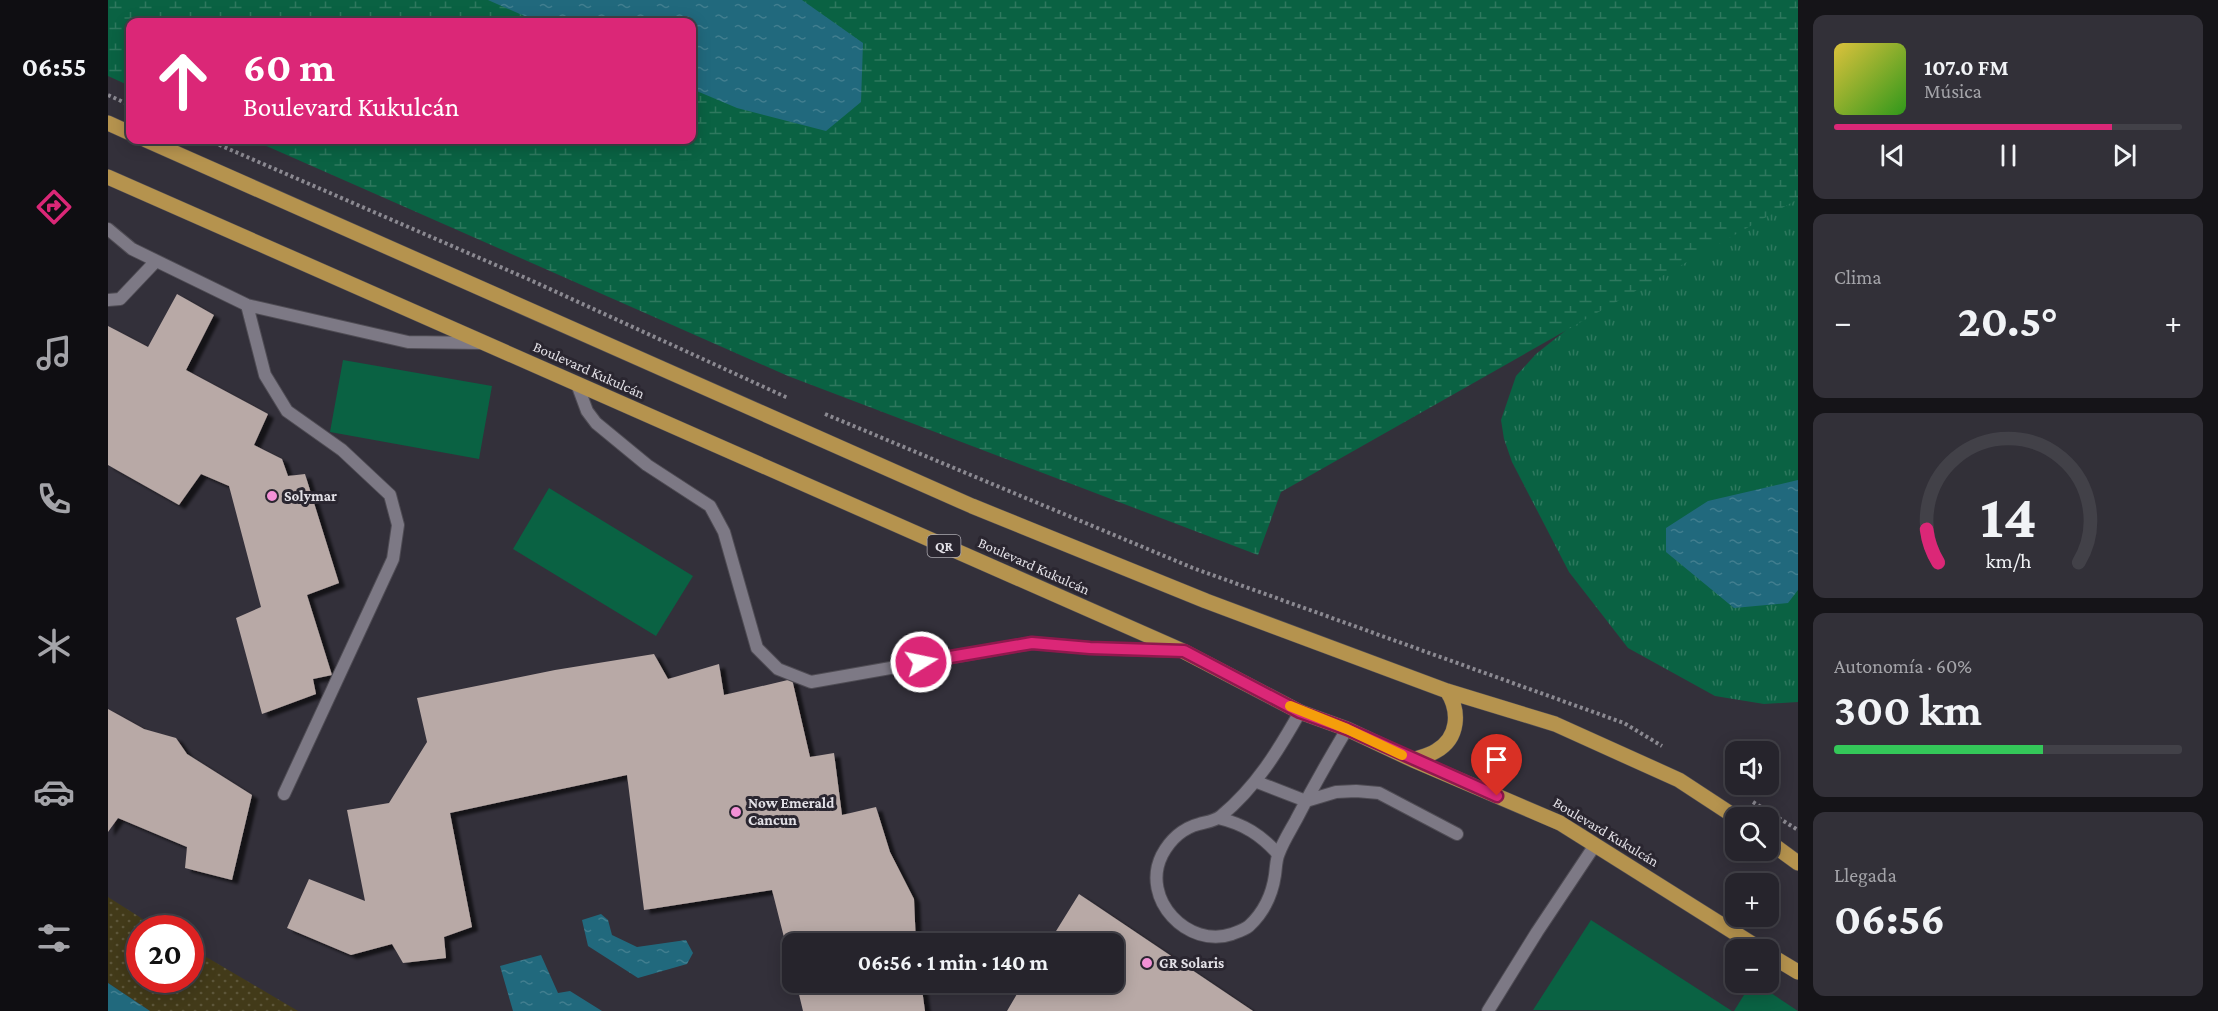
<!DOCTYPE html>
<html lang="es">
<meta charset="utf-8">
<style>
:root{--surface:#26242c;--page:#323038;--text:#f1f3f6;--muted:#a4a4a9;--line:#424148;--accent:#db2777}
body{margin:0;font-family:"Crimson Pro",serif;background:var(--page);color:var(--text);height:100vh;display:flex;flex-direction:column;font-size:22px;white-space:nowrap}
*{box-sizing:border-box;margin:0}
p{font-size:20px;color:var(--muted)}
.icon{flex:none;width:33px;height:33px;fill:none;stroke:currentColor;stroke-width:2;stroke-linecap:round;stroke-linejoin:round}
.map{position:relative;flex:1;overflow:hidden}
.details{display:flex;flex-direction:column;gap:15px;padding:15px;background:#151418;width:420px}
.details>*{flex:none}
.top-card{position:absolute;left:18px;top:18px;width:570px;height:126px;border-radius:12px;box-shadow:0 3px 15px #0003,0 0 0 2px var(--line);background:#db2777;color:#fff;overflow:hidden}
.tools{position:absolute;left:1617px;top:741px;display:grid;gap:12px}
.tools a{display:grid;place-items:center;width:54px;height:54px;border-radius:12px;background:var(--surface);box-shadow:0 3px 15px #0003,0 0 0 2px var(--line);font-size:30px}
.speed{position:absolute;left:18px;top:915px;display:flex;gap:12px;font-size:30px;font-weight:700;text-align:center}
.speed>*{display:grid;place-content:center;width:78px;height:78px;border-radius:50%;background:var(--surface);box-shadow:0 3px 15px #0003,0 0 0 2px var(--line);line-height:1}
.speed .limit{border:9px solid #d22;background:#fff;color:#111}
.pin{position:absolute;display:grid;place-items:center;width:51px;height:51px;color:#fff;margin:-62px -26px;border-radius:50% 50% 50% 0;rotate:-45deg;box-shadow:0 0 6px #0007}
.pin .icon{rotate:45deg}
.me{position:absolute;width:66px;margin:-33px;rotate:80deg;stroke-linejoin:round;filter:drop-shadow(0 0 4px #0008)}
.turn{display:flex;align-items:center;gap:21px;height:126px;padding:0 18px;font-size:27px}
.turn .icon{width:78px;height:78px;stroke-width:2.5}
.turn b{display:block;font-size:42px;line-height:51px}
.big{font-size:45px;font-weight:700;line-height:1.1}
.details .tile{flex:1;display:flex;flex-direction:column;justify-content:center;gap:9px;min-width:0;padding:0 21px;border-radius:12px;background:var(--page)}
.details .dial{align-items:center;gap:0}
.dial svg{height:156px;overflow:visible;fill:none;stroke:var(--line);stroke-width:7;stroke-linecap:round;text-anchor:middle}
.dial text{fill:var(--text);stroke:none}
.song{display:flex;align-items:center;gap:18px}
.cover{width:72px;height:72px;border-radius:9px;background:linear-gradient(135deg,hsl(50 70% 55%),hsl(110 70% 35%))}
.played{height:6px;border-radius:3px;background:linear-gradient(90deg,var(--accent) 80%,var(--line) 80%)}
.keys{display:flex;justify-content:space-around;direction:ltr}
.heat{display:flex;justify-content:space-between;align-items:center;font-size:33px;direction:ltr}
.charge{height:9px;border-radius:4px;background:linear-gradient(90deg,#34c759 60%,var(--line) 0)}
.trip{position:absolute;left:674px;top:933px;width:342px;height:60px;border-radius:12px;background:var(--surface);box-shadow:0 3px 15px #0003,0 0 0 2px var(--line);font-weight:700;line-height:60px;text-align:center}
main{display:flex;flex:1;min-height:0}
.tab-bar{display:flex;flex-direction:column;width:108px;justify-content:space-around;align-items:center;background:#0f0e12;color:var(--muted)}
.tab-bar .icon{width:42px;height:42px}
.tab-bar .current{color:var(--accent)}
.tab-bar b{font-size:27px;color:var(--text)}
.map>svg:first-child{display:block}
</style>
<main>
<nav class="tab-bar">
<b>06:55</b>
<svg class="icon current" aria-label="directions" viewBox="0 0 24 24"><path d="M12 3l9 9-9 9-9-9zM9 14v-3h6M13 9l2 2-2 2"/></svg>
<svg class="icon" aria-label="music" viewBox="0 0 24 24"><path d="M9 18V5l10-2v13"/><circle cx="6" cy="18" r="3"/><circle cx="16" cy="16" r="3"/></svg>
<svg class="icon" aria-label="phone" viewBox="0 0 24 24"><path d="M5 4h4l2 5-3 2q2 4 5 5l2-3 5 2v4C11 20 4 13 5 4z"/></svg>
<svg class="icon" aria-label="climate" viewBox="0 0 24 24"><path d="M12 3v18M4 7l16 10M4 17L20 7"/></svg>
<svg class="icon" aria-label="car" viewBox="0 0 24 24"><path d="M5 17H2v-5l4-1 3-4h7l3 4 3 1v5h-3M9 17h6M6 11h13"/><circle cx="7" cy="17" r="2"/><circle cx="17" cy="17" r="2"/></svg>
<svg class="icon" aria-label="filters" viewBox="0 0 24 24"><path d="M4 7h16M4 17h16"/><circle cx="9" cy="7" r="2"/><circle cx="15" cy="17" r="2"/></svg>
</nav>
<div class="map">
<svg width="1690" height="1011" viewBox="0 0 1690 1011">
<defs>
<pattern id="grass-tufts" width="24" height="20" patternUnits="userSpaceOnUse" patternTransform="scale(1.5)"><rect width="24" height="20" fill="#0a6243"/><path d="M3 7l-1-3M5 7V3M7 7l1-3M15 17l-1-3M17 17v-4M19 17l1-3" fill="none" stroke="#2e785e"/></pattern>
<pattern id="wetland-marsh" width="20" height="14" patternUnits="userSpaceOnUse" patternTransform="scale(1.5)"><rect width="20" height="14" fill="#0a6243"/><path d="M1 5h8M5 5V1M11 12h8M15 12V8" fill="none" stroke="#2e785e"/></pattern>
<pattern id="sand-dots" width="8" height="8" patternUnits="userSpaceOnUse" patternTransform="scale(1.5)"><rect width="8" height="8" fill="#423a19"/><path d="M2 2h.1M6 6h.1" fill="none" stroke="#5d563a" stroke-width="1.8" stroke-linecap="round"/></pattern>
<pattern id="water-ripples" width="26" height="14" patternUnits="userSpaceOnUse" patternTransform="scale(1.5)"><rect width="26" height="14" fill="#21697d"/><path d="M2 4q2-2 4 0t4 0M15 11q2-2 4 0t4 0" fill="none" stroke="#417e8f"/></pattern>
<filter id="shadow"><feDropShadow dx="6" dy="4" stdDeviation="1.5" flood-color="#0009"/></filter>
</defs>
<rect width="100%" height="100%" fill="#33303a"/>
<path fill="url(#grass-tufts)" d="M 1690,164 L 1690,702 L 1656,704 L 1607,696 L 1520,648 L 1461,572 L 1404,462 L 1396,439 L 1393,420 L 1408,376 L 1428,354 L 1556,252 Z"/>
<path fill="url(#wetland-marsh)" d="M 0,0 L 1690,0 L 1690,199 L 1173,492 L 1150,555 L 680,376 L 145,140 L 584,140 L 584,22 L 22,22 L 22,86 L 0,76 Z"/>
<path fill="url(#sand-dots)" d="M 0,897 L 49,928 L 32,928 L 32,980 L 82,980 L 83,948 L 190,1011 L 42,1011 L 0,983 Z"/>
<path fill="#0a6243" d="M 235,360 L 384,386 L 371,459 L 222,432 Z
M 441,488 L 585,576 L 548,636 L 405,549 Z
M 1483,920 L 1624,1011 L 1425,1010 Z
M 1644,982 L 1648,983 L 1690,1011 L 1626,1011 Z"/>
<path fill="url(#water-ripples)" d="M 380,0 L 694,0 L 755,43 L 753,102 L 718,131 L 629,108 L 584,89 L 584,22 L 430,22 Z
M 1690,480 L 1690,590 L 1680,603 L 1626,608 L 1558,552 L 1558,528 L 1600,501 Z
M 493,914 L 500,920 L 504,935 L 529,947 L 578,940 L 585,953 L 579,964 L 530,978 L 480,946 L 474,920 Z
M 433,955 L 450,993 L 462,991 L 494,1011 L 405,1011 L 392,966 Z
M 0,983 L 42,1011 L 0,1011 Z"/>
<path fill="#b8a9a6" filter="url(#shadow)" d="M 69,294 L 106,315 L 78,370 L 160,414 L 146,445 L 174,459 L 180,476 L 197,474 L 231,583 L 199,595 L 224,675 L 205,679 L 208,694 L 154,714 L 128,618 L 153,607 L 121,486 L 93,474 L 71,505 L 0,465 L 0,326 L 40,347 Z
M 546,654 L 560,679 L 611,664 L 616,695 L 684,679 L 702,757 L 726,753 L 734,815 L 768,807 L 782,852 L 806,899 L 808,944 L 684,944 L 683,965 L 664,890 L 536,910 L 519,775 L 342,813 L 364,927 L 336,937 L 338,958 L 295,963 L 284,944 L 243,955 L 179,928 L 201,879 L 257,901 L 239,810 L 281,803 L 319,742 L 309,698 L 447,670 Z
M 0,709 L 36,729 L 68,738 L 79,754 L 144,795 L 124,880 L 77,868 L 79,847 L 10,818 L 0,832 Z
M 971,894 L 1145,1011 L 899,1011 L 916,982 L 1005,982 L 1005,944 L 940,944 Z
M 688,982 L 813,982 L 817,1011 L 695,1011 Z"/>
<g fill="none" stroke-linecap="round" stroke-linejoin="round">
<defs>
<path id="service" d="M 0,229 L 24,249 L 139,305 L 300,342 L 373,343
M 0,300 L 12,299 L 48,261
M 139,305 L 157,375 L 179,411 L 234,450 L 282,495 L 290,525 L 285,559 L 176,794
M 469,384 L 479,411 L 488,423 L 539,465 L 602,506 L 616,532 L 649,648 L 670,669 L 703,682 L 924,643 L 982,648 L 1068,651
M 1192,712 C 1170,751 1148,787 1113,816 C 1107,821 1098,822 1091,824 C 1075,828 1062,840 1054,855 C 1032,899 1080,949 1124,934 C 1129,932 1136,930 1141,926 C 1156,912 1164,896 1167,875 C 1168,868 1168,859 1171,853 C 1175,842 1182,831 1188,820 C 1204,789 1221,759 1239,729
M 1149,782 L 1198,801 L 1228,792 L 1248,791 L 1271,793 L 1349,834
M 1110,818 C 1136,824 1153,835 1170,854
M 1380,1011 L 1429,932 L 1487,845"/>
<path id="primary" d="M 0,123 L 22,133
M 38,140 L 864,506 L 1098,601 L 1339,691 L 1447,724 L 1571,780 L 1629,818
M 0,177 L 1075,651 L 1192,712 L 1239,729 L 1305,760 L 1452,823 L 1654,950
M 1305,760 C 1313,757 1322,755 1328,751 C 1351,738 1352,711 1339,691
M 1660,841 L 1690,863
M 1660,954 L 1690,972"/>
</defs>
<use href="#service" stroke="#4f4c54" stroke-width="14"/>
<use href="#primary" stroke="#4f4c54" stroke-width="16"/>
<path stroke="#8b8991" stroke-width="4" stroke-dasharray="3 3" stroke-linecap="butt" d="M 0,95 L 22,105
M 100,140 L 420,279 L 680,398
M 717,414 L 1085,568 L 1516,723 L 1554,746
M 1645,802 L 1690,830"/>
<use href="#service" stroke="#7d7985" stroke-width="12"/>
<use href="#primary" stroke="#b5934e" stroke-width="15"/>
</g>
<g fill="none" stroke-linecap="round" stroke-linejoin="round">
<defs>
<path id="route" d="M 813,662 L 924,643 L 982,648 L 1076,651 L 1192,712 L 1239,729 L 1389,796"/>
</defs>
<use href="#route" stroke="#8e194d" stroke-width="15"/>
<use href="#route" stroke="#db2777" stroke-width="10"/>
<path stroke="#f59e0b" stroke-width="10" d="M 1182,706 L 1239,729 L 1294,755"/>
</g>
<g fill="#f391d6" stroke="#2a2630" stroke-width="2">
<circle cx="164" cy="496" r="6"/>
<circle cx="628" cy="812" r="6"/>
<circle cx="1039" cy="963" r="6"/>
</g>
<g text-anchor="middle" stroke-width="6" stroke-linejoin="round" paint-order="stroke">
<rect fill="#2a2630" stroke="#aca9b0" stroke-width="1.5" x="819.5" y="535" width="33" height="22" rx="4.5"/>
<g font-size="14" font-weight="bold" fill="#e3e1e7">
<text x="836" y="551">QR</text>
</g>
<g font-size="15" fill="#e3e1e7" stroke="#2a2630">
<text transform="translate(481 370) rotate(24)" y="5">Boulevard Kukulcán</text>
<text transform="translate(926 566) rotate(24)" y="5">Boulevard Kukulcán</text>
<text transform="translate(1498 832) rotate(31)" y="5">Boulevard Kukulcán</text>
</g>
<g font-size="15" font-weight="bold" fill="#e3e1e7" stroke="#2a2630" text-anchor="start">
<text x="176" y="501">Solymar</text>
<text x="640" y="808">Now Emerald<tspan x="640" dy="17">Cancun</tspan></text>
<text x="1051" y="968">GR Solaris</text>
</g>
</g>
</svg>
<div class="tools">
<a><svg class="icon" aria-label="sound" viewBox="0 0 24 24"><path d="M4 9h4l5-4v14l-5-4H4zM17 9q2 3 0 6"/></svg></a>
<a><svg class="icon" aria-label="search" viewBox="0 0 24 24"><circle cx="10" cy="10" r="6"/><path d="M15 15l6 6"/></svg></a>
<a>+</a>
<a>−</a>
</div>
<div class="speed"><div class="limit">20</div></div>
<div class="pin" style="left:1389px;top:796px;background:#d93025"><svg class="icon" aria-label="arrive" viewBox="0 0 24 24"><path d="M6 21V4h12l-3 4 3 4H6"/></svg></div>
<svg class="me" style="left:813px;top:662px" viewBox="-20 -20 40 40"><circle r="17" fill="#db2777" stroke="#fff" stroke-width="3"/><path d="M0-11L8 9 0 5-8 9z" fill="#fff"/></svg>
<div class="trip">06:56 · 1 min · 140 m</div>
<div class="top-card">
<div class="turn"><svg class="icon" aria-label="ahead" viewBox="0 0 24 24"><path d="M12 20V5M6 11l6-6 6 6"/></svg><div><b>60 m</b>Boulevard Kukulcán</div></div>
</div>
</div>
<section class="details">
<div class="tile">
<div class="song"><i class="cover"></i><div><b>107.0 FM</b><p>Música</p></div></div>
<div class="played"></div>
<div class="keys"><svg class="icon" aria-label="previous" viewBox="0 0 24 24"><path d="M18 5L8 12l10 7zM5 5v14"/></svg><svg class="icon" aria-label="pause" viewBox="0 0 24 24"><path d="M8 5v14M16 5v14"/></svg><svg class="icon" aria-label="next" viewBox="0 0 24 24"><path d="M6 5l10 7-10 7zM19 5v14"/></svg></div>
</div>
<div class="tile"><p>Clima</p>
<div class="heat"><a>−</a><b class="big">20.5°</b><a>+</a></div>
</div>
<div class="tile dial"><svg viewBox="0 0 100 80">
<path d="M14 69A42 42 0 1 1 86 69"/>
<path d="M14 69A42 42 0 0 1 8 52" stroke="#db2777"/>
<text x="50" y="56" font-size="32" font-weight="700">14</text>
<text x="50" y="72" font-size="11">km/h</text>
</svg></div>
<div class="tile"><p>Autonomía · 60%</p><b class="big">300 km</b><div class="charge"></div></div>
<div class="tile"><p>Llegada</p><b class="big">06:56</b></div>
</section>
</main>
